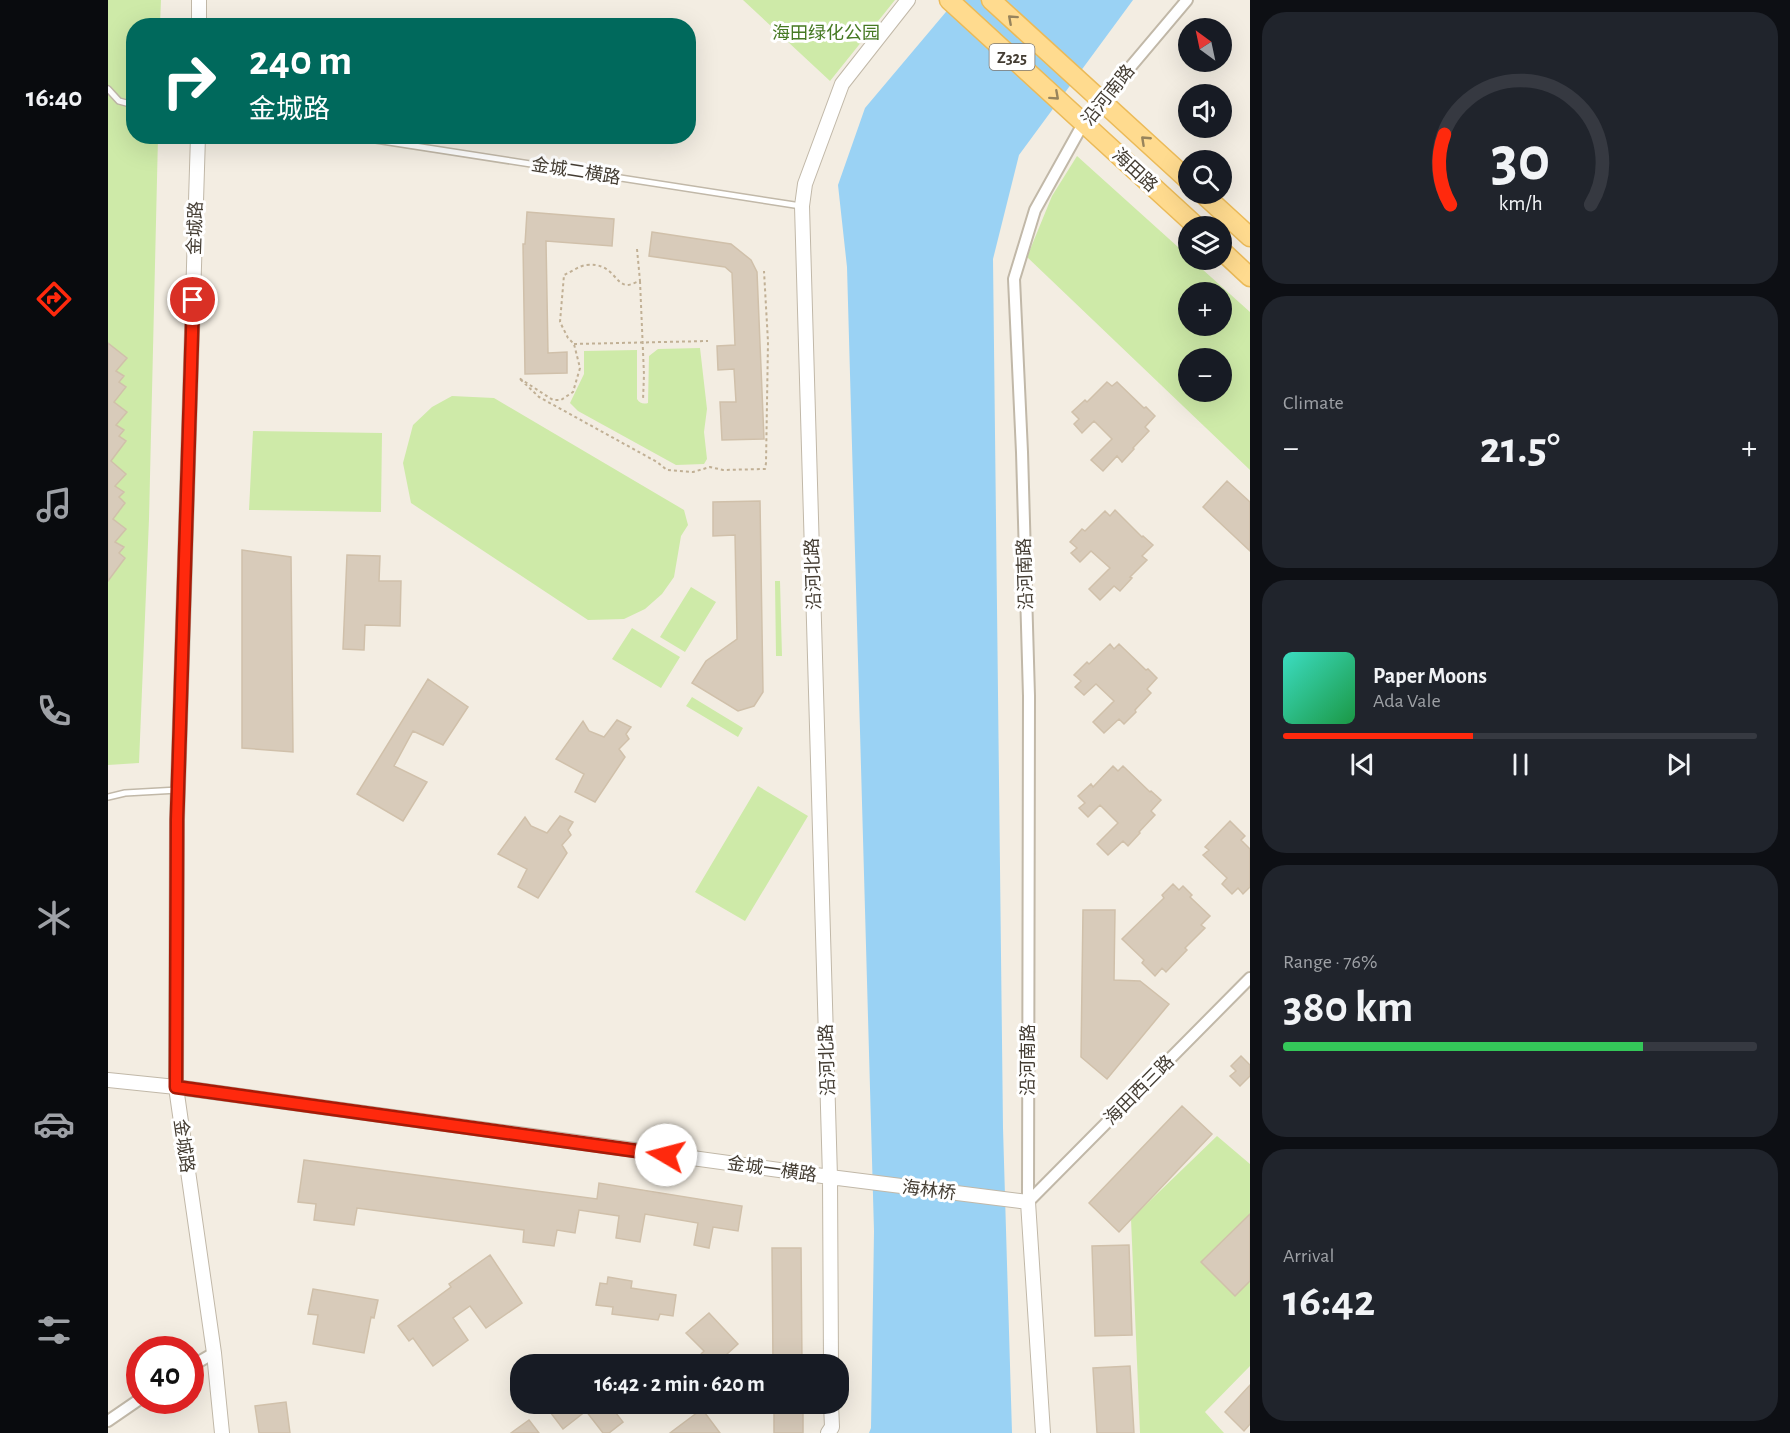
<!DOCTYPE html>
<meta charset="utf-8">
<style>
:root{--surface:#171b24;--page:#20242c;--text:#f1f3f6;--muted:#9ea1a6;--line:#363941;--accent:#ff290d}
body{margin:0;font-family:"Alegreya Sans","Noto Sans SC",sans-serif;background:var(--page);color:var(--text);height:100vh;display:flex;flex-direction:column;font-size:22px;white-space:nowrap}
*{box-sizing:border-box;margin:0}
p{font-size:20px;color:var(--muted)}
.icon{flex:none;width:33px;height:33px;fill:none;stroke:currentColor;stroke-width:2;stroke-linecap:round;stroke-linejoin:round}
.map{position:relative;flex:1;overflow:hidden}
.drawer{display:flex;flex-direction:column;gap:12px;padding:12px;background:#0d0f14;width:540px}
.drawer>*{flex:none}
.guide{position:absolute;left:18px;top:18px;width:570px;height:126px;border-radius:24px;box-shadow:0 6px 24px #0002;background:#00695c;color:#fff;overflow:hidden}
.needle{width:39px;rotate:327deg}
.fabs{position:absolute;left:1070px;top:18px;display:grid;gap:12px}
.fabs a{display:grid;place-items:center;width:54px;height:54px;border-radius:50%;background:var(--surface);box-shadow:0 6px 24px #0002;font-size:30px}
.speed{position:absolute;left:18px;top:1336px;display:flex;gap:12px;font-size:30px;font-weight:700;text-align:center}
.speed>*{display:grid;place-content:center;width:78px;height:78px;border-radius:50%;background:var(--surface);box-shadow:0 6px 24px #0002;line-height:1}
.speed .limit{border:9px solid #d22;background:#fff;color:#111}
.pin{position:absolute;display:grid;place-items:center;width:51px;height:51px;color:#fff;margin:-26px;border:3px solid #fff;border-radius:50%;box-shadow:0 2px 6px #0007}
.me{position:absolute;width:66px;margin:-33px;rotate:278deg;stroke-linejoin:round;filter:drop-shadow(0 0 4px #0008)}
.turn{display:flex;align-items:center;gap:21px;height:126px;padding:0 24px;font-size:27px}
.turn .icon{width:78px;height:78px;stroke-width:2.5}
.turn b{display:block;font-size:42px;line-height:51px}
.big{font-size:45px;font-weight:700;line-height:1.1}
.drawer .widget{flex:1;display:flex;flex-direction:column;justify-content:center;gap:9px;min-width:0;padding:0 21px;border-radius:24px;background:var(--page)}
.drawer .dial{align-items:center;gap:0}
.dial svg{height:156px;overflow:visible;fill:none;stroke:var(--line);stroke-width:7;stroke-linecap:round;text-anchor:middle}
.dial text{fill:var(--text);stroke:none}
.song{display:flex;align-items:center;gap:18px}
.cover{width:72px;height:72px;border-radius:9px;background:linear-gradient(135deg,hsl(170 70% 55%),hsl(140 70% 35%))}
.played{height:6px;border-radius:3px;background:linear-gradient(90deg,var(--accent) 40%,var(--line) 40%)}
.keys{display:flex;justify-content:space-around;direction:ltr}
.heat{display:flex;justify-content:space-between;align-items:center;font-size:33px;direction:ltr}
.charge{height:9px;border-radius:4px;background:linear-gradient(90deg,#34c759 76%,var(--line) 0)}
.trip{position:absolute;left:402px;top:1354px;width:339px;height:60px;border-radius:24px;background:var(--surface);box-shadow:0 6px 24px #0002;font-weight:700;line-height:60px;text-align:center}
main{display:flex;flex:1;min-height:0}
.tab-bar{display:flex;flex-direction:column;width:108px;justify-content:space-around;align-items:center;background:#090b0e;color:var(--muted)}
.tab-bar .icon{width:42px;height:42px}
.tab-bar .active{color:var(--accent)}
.tab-bar b{font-size:27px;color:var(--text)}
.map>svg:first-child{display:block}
</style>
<main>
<nav class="tab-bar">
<b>16:40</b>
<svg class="icon active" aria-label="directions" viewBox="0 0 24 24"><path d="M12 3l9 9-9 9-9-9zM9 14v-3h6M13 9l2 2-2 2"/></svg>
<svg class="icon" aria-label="music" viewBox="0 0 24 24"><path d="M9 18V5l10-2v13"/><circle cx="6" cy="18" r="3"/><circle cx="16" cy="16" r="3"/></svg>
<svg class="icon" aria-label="phone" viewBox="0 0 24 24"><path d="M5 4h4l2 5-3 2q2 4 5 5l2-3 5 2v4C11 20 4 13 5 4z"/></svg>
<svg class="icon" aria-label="climate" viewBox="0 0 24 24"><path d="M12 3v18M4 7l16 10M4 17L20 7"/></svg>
<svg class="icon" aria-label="car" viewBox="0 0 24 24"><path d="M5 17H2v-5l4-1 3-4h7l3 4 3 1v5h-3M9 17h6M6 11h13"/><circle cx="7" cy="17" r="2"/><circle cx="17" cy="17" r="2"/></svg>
<svg class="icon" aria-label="filters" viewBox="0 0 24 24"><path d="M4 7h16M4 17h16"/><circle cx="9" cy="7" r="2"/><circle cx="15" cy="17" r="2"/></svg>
</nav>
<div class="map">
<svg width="1142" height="1433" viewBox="0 0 1142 1433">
<rect width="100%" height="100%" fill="#f3ede2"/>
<path fill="#ceeaa8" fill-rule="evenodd" d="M 0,0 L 53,0 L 52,25 L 26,26 L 26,136 L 50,137 L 41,519 L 31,763 L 0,765 Z
M 635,0 L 787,0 L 722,81 Z
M 969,156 L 1080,256 L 1080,260 L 1084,260 L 1142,312 L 1142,470 L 919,257 L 944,196 ZM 1080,292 L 1113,292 L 1113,326 L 1080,326 ZM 1080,358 L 1113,358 L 1113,392 L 1080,392 Z
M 592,348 L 599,409 L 596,432 L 599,459 L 596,464 L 568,465 L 470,411 L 462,403 L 476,374 L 476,351 L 529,350 L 529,399 C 532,404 536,404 540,403 L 541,356 L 550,349 Z
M 344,396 L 386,398 L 576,510 L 580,525 L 573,536 L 566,577 L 554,594 L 537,609 L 516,619 L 480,620 L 303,503 L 295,463 L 305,425 L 324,407 Z
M 145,431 L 274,433 L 273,512 L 141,510 Z
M 667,581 L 672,581 L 674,656 L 668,656 Z
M 583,587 L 608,602 L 577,652 L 552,637 Z
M 524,628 L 572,657 L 553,688 L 504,659 Z
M 584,697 L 635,728 L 630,737 L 578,706 Z
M 650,786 L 700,816 L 637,921 L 587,892 Z
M 1109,1136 L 1142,1164 L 1142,1366 L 1097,1412 L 1116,1433 L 1032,1433 L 1023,1219 Z"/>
<path fill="#9ad2f4" d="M 848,0 L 1025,0 L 911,155 L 885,259 L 895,1128 L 904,1433 L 761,1433 L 763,1428 L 766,1231 L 739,267 L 730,185 L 757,108 Z"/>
<path fill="#d8cbba" stroke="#d0c0aa" stroke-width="1.5" d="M 419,212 L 506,219 L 504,246 L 438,241 L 440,353 L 459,352 L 459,373 L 417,374 L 415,244 L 417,244 Z
M 544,232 L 623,244 L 643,260 L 649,272 L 656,439 L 614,440 L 612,402 L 628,402 L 626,369 L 610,370 L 609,346 L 627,345 L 624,273 L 617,267 L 541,256 Z
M 0,343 L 19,358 L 8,371 L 16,376 L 11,382 L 18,387 L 6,402 L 19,412 L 8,425 L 16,430 L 11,436 L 18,441 L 3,461 L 18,474 L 7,486 L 16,492 L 11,497 L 17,503 L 5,519 L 18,529 L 7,542 L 16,547 L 11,553 L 17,558 L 0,581 Z
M 999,382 L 1004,386 L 1009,382 L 1036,408 L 1038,407 L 1047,416 L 1037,427 L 1041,431 L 1025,448 L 1026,449 L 1014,462 L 1009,456 L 995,471 L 983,460 L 1004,439 L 986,421 L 974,433 L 966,424 L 971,419 L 964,412 L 977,400 L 979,402 Z
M 1119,481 L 1142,502 L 1142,551 L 1095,507 Z
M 652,501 L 655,692 L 646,706 L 630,711 L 584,683 L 598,661 L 629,639 L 627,535 L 605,536 L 605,502 Z
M 1007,510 L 1034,537 L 1035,536 L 1045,545 L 1034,556 L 1039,560 L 1022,577 L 1024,578 L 1012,591 L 1006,586 L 992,600 L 981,589 L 1002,568 L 983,551 L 972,562 L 963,553 L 969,548 L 962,542 L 974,529 L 977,531 L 997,511 L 1002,516 Z
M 134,550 L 183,557 L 185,752 L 134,748 Z
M 239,555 L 272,556 L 271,581 L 293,581 L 292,626 L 257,625 L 256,650 L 235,649 Z
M 1002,644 L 1006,649 L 1011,644 L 1038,670 L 1040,669 L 1049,678 L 1039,689 L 1043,693 L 1027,710 L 1028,712 L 1016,724 L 1011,719 L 996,733 L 985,722 L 1006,701 L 988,684 L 976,695 L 967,687 L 973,681 L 966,675 L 979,662 L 981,664 Z
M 320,679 L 360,707 L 335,745 L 305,731 L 286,766 L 319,782 L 295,821 L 249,794 Z
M 509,720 L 523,727 L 518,734 L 521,739 L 511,749 L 517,757 L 487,802 L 467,792 L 476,774 L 448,759 L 475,721 L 481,731 L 496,737 Z
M 1005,766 L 1010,771 L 1015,766 L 1042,792 L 1043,791 L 1053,800 L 1043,811 L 1047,815 L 1031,832 L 1032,833 L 1020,846 L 1015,841 L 1000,855 L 989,844 L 1010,823 L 992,805 L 980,817 L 971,808 L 977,803 L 970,796 L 983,784 L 985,787 Z
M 452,816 L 465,822 L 460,830 L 463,835 L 454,845 L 459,853 L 430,898 L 410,887 L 419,869 L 390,854 L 417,817 L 423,826 L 439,833 Z
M 1122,821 L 1137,836 L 1133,840 L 1142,849 L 1142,887 L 1135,894 L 1130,888 L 1124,894 L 1114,884 L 1119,878 L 1095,855 L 1101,850 L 1097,847 Z
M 1065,884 L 1071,890 L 1075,886 L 1084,895 L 1082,897 L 1102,916 L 1093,925 L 1097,928 L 1077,948 L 1079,950 L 1058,972 L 1054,968 L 1047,976 L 1034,963 L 1036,960 L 1014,939 L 1056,898 L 1054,895 Z
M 975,910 L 1007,910 L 1006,980 L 1032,981 L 1061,1004 L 999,1079 L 973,1057 Z
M 1133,1056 L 1142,1065 L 1142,1076 L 1132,1086 L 1122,1076 L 1128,1071 L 1123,1066 Z
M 1074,1106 L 1104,1134 L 1011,1232 L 981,1203 Z
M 196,1160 L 489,1199 L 491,1183 L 634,1206 L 630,1231 L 605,1227 L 601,1248 L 586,1245 L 590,1223 L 537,1214 L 532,1242 L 508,1238 L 511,1216 L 471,1210 L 467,1233 L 449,1230 L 446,1246 L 415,1242 L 416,1230 L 249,1208 L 246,1225 L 206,1220 L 208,1204 L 190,1202 Z
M 1142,1214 L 1142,1281 L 1127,1296 L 1093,1262 Z
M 1021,1245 L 1024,1335 L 987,1336 L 984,1246 Z
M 664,1248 L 693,1248 L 694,1365 L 665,1365 Z
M 382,1255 L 414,1303 L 378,1328 L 362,1306 L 345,1318 L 360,1340 L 325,1366 L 305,1338 L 301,1341 L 290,1326 L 343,1287 L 341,1284 Z
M 500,1277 L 524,1281 L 523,1288 L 568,1295 L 565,1316 L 552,1314 L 550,1320 L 504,1314 L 505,1307 L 488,1305 L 492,1283 L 499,1284 Z
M 205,1289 L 270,1300 L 266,1318 L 263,1317 L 256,1353 L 205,1344 L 210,1315 L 200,1314 Z
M 601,1313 L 630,1344 L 607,1365 L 601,1365 L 593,1354 L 596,1351 L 578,1333 Z
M 1022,1366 L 1026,1433 L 989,1433 L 985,1368 Z
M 1142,1385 L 1142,1424 L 1136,1431 L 1117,1412 Z
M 178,1402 L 182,1433 L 151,1433 L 147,1406 Z
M 436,1404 L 501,1404 L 515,1422 L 501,1433 L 495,1433 L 478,1411 L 455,1429 Z
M 666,1404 L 695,1404 L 695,1433 L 666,1433 Z
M 594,1409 L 612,1433 L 562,1433 Z
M 421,1420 L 431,1433 L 403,1433 Z"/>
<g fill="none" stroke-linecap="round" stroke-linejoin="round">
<defs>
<path id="service" d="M 0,89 L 11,101 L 26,105
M 242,136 L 693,206
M 0,797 L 17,793 L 70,790"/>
<path id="minor" d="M 920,1202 L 921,696 L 914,452 L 906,279 L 927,210 L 976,122 L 1079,0
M 920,1202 L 1142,978
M 82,1367 L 106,1353
M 0,1421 L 32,1399"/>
<path id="tertiary" d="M 91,26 L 91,0
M 90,136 L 69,820 L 68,1087 L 106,1353 L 114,1433
M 0,1080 L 68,1087 L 722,1177 L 920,1202 L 935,1433
M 723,1365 L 722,1177 L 694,206 L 697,184 L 734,84 L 800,0
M 720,1433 L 724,1427 L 723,1404"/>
<path id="primary" d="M 841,0 L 1088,226
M 883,0 L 1080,180
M 1095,194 L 1142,237
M 1113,250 L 1142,277"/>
</defs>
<use href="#service" stroke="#c1b8a8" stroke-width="8"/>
<use href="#minor" stroke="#c1b8a8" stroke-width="14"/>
<use href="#tertiary" stroke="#c1b8a8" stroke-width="16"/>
<use href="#primary" stroke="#ebba58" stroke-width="21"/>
<path stroke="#c1b095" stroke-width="2" stroke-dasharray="3 3" stroke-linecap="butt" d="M 529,249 L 532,281 C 528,282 523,285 519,285 C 506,284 505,262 478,265 C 471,266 463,272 456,275 L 452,322 L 460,338 L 466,344 L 472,368 L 465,392 L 453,400 L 445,400 L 411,378 L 431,397 L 549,462 L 559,470 L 585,472 L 602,467 L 615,470 L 657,469 L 658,463 L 660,342 L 656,271
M 532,281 L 536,375 L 535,400
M 466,344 L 600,341"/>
<use href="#service" stroke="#fff" stroke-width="5"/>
<use href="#minor" stroke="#fff" stroke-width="10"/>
<use href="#tertiary" stroke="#fff" stroke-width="14"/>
<use href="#primary" stroke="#ffdb8f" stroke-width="18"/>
</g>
<defs><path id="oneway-chevron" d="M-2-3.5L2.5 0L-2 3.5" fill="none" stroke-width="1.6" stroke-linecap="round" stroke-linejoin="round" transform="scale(1.5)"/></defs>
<g stroke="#98845c">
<use href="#oneway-chevron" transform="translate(904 19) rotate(-138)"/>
<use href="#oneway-chevron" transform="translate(947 96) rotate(42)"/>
<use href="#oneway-chevron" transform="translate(1037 140) rotate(-137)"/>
</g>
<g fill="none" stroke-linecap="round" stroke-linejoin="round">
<defs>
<path id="route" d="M 85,300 L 69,820 L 68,1087 L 558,1155"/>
</defs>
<use href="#route" stroke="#a61b08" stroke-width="15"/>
<use href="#route" stroke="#ff290d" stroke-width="10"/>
</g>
<g text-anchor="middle" stroke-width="6" stroke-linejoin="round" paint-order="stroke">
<rect fill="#fff" stroke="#7c7770" stroke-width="1.5" x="881.5" y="44" width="45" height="26" rx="4.5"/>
<g font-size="16" font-weight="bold" fill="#443d33">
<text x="904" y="63">Z325</text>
</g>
<g font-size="18" fill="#467923" stroke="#fff">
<text x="718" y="39">海田绿化公园</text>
</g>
<g font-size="18" fill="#443d33" stroke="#fff">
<text transform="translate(1000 95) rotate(-51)" y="6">沿河南路</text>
<text transform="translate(1027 170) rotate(43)" y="6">海田路</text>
<text transform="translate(468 171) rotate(9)" y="6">金城二横路</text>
<text transform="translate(87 228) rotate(-88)" y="6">金城路</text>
<text transform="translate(705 574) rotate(-92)" y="6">沿河北路</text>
<text transform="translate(917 574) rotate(-92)" y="6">沿河南路</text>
<text transform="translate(719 1060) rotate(-92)" y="6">沿河北路</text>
<text transform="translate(920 1060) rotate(-90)" y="6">沿河南路</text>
<text transform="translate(1031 1090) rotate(-45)" y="6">海田西三路</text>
<text transform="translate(76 1146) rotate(82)" y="6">金城路</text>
<text transform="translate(664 1169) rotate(8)" y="6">金城一横路</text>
<text transform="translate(821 1190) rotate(7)" y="6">海林桥</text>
</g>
</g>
</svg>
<div class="fabs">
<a><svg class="needle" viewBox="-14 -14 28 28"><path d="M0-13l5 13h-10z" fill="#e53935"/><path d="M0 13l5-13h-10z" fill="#9ea1a6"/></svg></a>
<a><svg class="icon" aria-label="sound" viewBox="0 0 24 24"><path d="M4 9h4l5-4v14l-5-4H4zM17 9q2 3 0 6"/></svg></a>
<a><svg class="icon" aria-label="search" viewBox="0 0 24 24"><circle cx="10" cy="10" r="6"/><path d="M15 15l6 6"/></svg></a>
<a><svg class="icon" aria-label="layers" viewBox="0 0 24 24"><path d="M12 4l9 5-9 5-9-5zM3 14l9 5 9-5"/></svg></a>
<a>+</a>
<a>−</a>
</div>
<div class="speed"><div class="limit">40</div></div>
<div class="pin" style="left:85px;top:300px;background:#d93025"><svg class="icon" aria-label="arrive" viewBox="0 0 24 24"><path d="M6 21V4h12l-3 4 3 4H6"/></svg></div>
<svg class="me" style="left:558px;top:1155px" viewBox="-20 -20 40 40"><circle r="19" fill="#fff"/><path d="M0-13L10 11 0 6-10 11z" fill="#ff290d"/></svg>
<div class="trip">16:42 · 2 min · 620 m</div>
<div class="guide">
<div class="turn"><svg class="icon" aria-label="right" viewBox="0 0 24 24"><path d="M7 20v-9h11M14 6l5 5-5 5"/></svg><div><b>240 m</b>金城路</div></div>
</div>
</div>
<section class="drawer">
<div class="widget dial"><svg viewBox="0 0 100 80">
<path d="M14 69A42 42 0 1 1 86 69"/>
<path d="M14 69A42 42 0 0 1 11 33" stroke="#ff290d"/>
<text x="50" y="56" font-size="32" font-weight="700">30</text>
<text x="50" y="72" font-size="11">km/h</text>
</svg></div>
<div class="widget"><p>Climate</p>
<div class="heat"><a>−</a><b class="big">21.5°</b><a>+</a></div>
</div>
<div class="widget">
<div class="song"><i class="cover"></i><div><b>Paper Moons</b><p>Ada Vale</p></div></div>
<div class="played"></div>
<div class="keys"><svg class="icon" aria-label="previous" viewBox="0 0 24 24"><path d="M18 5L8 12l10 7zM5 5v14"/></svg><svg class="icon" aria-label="pause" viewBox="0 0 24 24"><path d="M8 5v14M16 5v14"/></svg><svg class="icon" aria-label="next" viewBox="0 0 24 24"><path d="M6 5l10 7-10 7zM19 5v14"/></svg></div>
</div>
<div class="widget"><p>Range · 76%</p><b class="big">380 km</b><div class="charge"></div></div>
<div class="widget"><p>Arrival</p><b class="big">16:42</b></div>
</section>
</main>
